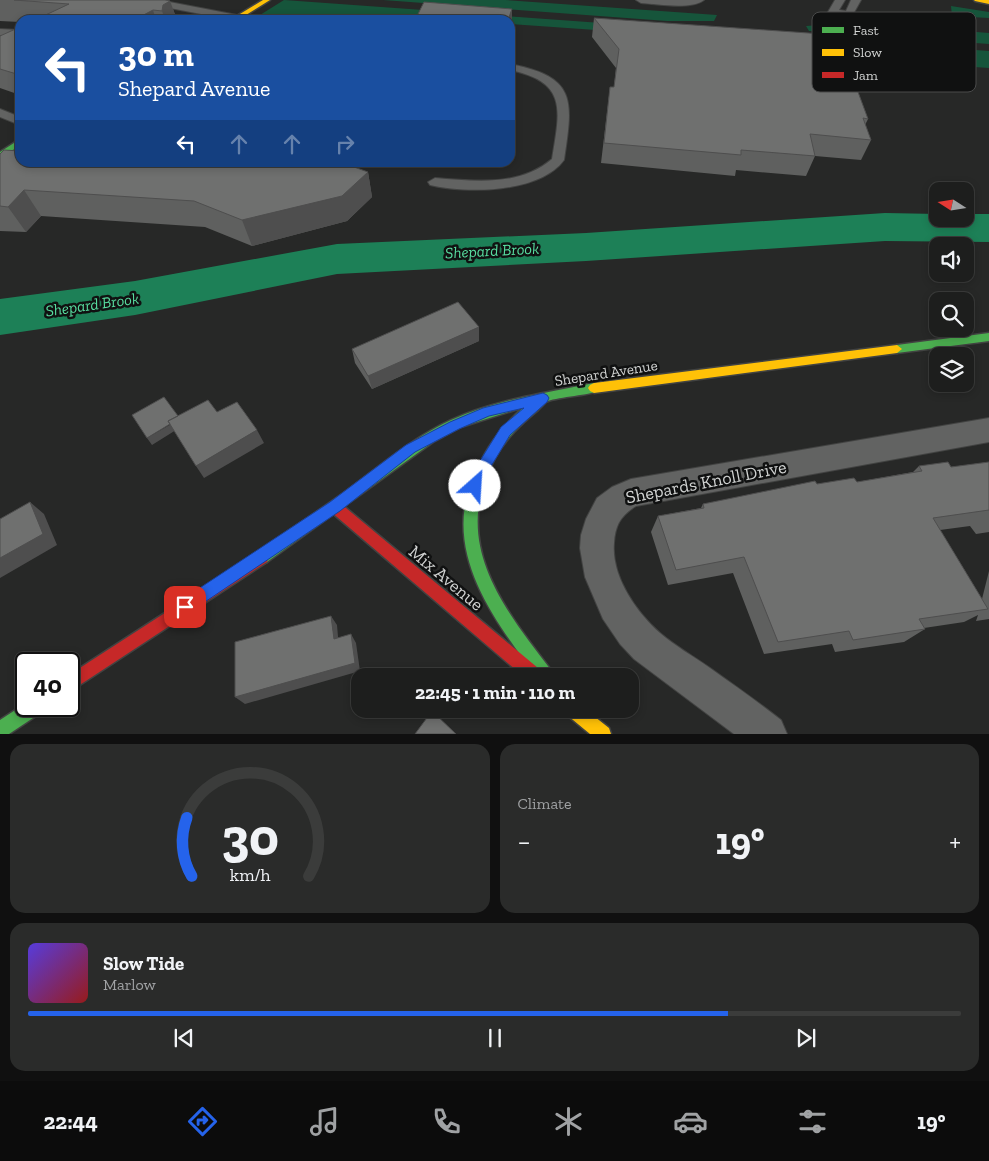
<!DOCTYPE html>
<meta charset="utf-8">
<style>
:root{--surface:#1d1e1d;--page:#2a2b2a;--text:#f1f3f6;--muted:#a0a2a4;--line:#3b3c3b;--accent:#2563eb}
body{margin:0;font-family:"Zilla Slab",serif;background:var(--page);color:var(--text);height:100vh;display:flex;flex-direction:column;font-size:19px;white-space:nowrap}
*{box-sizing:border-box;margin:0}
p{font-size:16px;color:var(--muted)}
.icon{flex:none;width:28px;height:28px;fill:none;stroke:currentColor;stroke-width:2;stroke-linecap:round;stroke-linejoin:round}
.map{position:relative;height:734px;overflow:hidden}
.side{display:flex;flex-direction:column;gap:10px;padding:10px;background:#101010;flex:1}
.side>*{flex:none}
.guide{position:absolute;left:15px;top:15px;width:500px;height:152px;border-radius:15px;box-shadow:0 2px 8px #0003,0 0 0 1px var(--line);background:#1a4fa0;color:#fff;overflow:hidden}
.needle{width:32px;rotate:282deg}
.controls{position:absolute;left:929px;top:182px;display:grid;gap:10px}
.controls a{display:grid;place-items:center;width:45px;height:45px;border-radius:10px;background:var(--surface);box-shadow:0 2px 8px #0003,0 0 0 1px var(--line);font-size:25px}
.speed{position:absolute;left:15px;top:652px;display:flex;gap:10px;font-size:25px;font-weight:700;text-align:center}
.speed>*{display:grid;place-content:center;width:65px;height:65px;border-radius:50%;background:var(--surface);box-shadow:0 2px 8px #0003,0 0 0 1px var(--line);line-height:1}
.speed .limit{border:2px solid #111;border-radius:8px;background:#fff;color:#111}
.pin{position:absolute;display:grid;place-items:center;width:42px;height:42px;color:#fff;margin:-21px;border-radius:10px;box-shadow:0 2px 8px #0006}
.me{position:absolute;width:55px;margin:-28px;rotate:26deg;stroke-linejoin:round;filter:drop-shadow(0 0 4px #0008)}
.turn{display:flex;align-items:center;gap:18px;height:105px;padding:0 20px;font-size:22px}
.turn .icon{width:65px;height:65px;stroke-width:2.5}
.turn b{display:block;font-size:35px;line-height:42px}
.lanes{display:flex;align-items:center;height:48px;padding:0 20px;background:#0003;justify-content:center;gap:25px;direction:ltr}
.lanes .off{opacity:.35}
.big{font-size:38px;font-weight:700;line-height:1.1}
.side .card{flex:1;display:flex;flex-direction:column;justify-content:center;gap:8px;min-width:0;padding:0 18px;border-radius:15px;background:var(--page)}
.side .dial{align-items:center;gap:0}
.dial svg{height:130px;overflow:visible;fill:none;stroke:var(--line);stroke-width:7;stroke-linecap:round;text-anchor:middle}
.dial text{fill:var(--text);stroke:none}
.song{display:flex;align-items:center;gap:15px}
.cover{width:60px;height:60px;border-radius:8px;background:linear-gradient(135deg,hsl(250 70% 55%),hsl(0 70% 35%))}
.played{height:5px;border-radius:2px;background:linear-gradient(90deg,var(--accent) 75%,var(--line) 75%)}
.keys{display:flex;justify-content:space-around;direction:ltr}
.heat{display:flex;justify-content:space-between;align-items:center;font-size:28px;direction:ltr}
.side .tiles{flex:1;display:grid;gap:10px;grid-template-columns:1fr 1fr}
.card:last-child{grid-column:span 2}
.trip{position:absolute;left:351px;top:668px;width:288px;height:50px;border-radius:15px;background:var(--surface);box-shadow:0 2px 8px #0003,0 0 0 1px var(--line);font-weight:700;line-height:50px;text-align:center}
.tab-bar{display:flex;height:80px;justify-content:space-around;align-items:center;background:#0c0c0c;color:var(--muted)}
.tab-bar .icon{width:35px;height:35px}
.tab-bar .selected{color:var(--accent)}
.tab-bar b{font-size:22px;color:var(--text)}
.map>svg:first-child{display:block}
</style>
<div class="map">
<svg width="989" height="734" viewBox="0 0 989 734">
<rect width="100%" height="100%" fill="#272827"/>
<path fill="#16553b" d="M 284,0 L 989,51 L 989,68 L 859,59 L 854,48 L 510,24 L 510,20 L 461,20 L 389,15 L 385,20 L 252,20 Z
M 383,0 L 505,0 L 717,15 L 714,21 L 667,21 Z
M 951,6 L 989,12 L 989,18 L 952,16 Z
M 873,20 L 902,26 L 989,33 L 989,44 L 809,31 L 806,26 L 847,23 L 874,25 Z"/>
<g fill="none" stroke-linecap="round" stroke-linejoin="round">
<path fill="#1d8057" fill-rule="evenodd" d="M 885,213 L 938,214 L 938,219 L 965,219 L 965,214 L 989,214 L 989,242 L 885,241 L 586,261 L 337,274 L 135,315 L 0,335 L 0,299 L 135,281 L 337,244 L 586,233 Z"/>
<defs>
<path id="lane" d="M 139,0 L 159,0 L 237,15 L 242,18 L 241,20 L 232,20 L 144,3 Z
M 636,0 L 704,0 C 692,10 657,4 641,3 Z
M 835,0 L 845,0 L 839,10 L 846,11 L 851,0 L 861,0 L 852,16 L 830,14 L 828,12 Z
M 0,29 L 20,30 L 20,36 L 0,35 Z
M 510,64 C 577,77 573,100 564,160 C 540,193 467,194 430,185 L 428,182 L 435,178 C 475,181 519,187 552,159 C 560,110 568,82 510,70 Z
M 0,109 L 20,117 L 20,125 L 0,117 Z"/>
<path id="street" d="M 989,418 L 989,442 L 636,506 C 620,516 615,526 614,543 C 611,576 636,612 660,633 C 675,646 693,656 710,668 C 734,685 758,702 781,720 L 787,734 L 734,734 L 634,659 L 620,644 L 603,619 L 585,577 L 580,548 L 581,535 L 586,519 L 597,498 L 612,487 L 631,479 Z"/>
<path id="fast" d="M 17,141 L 20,141 L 20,146 L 0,157 L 0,152 Z
M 989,333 L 989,341 L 897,353 L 892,349 L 897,345 Z
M 594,383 L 598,385 L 600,388 L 598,391 C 585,396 555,397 546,402 C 544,404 540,408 538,410 C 521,424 506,438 495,458 C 450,541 501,605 551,670 L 553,676 L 536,676 C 499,626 452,566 466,500 C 468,492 471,485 474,478 C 484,449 501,427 524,407 L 461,427 L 433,442 L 267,562 L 262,564 L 257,562 L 255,557 L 257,552 C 286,532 316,513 345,492 C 379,467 412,438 451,420 C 495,400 546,393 594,383 Z
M 26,703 L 26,706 L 44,706 L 42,712 L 9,734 L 0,734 L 0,720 Z"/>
<path id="slow" d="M 263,0 L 270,0 L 238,20 L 230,20 Z
M 974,0 L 989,0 L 989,4 L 975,1 Z
M 897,345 L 902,349 L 897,353 L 594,393 L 590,391 L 588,388 L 590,385 L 594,383 Z
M 565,709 L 585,709 L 609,728 L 611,734 L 590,734 L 567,715 Z"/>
<path id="jam" d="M 335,501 L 340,503 L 538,668 L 539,676 L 523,676 L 330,511 L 328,507 L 330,503 Z
M 262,550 L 267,552 L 269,557 L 267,562 L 69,692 L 69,675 Z"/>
</defs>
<use href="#lane" stroke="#424342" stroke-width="2"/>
<use href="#street" stroke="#424342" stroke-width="2"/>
<use href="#fast" stroke="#424342" stroke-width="3"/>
<use href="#slow" stroke="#424342" stroke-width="3"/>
<use href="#jam" stroke="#424342" stroke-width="3"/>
<use href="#lane" fill="#626362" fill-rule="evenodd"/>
<use href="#street" fill="#626362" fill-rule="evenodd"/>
<use href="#fast" fill="#4caf50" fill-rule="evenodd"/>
<use href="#slow" fill="#ffc107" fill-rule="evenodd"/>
<use href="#jam" fill="#c62828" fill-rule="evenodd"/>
</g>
<path fill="#5f605f" d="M 0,0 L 165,0 L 170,1 L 177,20 L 20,20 L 20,22 L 0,21 Z
M 594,18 L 868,119 L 865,125 L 871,140 L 861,160 L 815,156 L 806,176 L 736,170 L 735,176 L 601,163 L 610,87 L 614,87 L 616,68 L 592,37 Z
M 20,27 L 20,95 L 0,88 L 0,36 Z
M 0,154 L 20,162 L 368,172 L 372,197 L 347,221 L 252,246 L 205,227 L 41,216 L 26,232 L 0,231 Z
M 479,341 L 372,389 L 355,363 L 352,349 Z
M 989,462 L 989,532 L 976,534 L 970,526 L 940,530 L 982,599 L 989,571 L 989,619 L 976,621 L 978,615 L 964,622 L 924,628 L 925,629 L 904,642 L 835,652 L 832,644 L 764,654 L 733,573 L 668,585 L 651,532 L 658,516 L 701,508 L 703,504 L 817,484 L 857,482 L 913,472 L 919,466 L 951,467 Z"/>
<path fill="#4e4e4e" d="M 170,1 L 177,20 L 165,20 L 162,11 L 163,5 Z
M 512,9 L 512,31 L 510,36 L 510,20 L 508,20 Z
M 153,10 L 156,20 L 134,20 Z
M 368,172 L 372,197 L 347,221 L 252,246 L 242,220 Z
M 24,190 L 41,216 L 26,232 L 8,207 Z
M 479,327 L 479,341 L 372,389 L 368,376 Z
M 180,419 L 184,425 L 152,445 L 147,438 Z
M 257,430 L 264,443 L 204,478 L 196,466 Z
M 30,502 L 44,514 L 57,545 L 0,578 L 0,558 Z
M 331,616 L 337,625 L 339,648 L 334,639 Z
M 351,634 L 356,643 L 360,671 L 245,704 L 235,697 Z"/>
<path fill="#6f706f" stroke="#4e4e4e" d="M 14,0 L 165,0 L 170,1 L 163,5 L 162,11 L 153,10 L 134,20 L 35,20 L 69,4 Z
M 424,2 L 512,9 L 508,20 L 415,20 Z
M 594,18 L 837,35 L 868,119 L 863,118 L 871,140 L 810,134 L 815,156 L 741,150 L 741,155 L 604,143 L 610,87 L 614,87 L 619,49 Z
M 20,27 L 20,75 L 0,69 L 0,36 Z
M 4,150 L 20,151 L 20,162 L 206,162 L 221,163 L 222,162 L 340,162 L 368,172 L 342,196 L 242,220 L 194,201 L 24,190 L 8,207 L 0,206 L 0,154 Z
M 458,302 L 479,327 L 368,376 L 352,349 Z
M 164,397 L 178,416 L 168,421 L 170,424 L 147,438 L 132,415 Z
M 208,400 L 217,412 L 237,402 L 257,430 L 196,466 L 168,421 Z
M 948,462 L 951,467 L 989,462 L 989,510 L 933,518 L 988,609 L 919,619 L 925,629 L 853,640 L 849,631 L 778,642 L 744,557 L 676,570 L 658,516 L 704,508 L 703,504 L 815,481 L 817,484 L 854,478 L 857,482 L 922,471 L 919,466 Z
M 30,502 L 43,534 L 0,558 L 0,519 Z
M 331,616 L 334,639 L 351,634 L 355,663 L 235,697 L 235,642 Z
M 432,711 L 456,734 L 415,734 Z"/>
<path fill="#2563eb" stroke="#184099" d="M 543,393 L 547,395 L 549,398 L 547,402 L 510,435 L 484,478 L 479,490 L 475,492 L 470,490 L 468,486 L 473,472 L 501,427 L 524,408 L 489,416 L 459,429 L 415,452 L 340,511 L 190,612 L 185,614 L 180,612 L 178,607 L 180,601 L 330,502 L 406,445 L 450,422 L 483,408 Z"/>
<g text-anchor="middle" stroke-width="5" stroke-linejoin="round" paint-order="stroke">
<g font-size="15" fill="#d1d3d2" stroke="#101111">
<text transform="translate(606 373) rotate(-9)" y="5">Shepard Avenue</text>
</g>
<g font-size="16" font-style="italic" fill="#58dda0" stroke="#101111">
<text transform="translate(492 250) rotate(-3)" y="6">Shepard Brook</text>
<text transform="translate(92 304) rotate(-8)" y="6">Shepard Brook</text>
</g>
<g font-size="18" fill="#d1d3d2" stroke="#101111">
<text transform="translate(706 482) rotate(-11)" y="6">Shepards Knoll Drive</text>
<text transform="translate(446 578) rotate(40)" y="6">Mix Avenue</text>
</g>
</g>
<rect x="812" y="12" width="164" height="80" rx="8" fill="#101111" stroke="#4a4b4b" stroke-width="1"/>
<rect x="822" y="27" width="22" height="6" fill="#4caf50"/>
<rect x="822" y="49" width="22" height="7" fill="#ffc107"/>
<rect x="822" y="72" width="22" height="6" fill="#c62828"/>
<g font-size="14" fill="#d1d3d2">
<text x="853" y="35">Fast</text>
<text x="853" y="57">Slow</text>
<text x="853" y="80">Jam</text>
</g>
</svg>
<div class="controls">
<a><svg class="needle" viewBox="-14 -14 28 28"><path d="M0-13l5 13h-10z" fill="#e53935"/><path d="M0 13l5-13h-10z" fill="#a0a2a4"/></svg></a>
<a><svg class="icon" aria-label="sound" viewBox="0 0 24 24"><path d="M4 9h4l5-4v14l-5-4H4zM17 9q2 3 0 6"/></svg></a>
<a><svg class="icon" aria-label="search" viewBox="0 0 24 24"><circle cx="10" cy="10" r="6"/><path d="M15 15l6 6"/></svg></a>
<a><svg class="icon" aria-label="layers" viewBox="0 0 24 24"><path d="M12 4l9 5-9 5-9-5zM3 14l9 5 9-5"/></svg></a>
</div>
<div class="speed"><div class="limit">40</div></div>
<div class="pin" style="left:185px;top:607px;background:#d93025"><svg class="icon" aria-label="arrive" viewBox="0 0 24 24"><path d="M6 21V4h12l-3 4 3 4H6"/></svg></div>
<svg class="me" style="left:475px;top:486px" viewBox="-20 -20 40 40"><circle r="19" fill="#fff"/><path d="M0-13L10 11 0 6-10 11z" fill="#2563eb"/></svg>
<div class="trip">22:45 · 1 min · 110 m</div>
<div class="guide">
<div class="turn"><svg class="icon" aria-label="left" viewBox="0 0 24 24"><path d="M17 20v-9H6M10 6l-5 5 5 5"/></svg><div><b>30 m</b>Shepard Avenue</div></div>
<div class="lanes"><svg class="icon" aria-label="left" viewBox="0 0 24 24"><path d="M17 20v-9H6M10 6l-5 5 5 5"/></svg><svg class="icon off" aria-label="ahead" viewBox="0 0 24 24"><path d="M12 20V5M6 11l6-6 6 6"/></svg><svg class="icon off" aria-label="ahead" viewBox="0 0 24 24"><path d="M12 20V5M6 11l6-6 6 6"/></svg><svg class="icon off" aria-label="right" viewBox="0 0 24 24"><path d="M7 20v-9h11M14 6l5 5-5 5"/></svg></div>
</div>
</div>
<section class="side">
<div class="tiles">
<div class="card dial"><svg viewBox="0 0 100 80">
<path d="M14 69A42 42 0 1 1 86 69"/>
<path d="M14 69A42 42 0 0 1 11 33" stroke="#2563eb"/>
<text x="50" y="56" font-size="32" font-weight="700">30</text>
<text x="50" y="72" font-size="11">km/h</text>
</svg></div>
<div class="card"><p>Climate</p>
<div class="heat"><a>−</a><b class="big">19°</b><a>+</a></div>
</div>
<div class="card">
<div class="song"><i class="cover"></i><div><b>Slow Tide</b><p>Marlow</p></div></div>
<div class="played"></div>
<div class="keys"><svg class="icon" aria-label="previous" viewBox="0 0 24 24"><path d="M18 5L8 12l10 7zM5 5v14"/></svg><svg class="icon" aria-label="pause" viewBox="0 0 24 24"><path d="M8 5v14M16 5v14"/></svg><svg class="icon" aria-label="next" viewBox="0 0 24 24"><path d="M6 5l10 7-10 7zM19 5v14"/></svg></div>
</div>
</div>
</section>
<nav class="tab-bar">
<b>22:44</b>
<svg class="icon selected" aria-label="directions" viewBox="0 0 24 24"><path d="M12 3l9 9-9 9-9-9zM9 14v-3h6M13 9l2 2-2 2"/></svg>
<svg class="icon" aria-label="music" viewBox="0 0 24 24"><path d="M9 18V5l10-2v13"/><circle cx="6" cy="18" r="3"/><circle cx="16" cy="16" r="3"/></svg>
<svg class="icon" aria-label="phone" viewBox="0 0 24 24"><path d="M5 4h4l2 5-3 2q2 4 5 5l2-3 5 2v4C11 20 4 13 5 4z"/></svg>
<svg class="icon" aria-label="climate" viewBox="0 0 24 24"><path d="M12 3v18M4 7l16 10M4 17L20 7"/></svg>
<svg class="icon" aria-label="car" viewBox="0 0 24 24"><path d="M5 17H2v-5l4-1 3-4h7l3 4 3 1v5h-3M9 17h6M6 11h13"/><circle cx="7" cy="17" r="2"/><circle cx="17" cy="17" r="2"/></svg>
<svg class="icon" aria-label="filters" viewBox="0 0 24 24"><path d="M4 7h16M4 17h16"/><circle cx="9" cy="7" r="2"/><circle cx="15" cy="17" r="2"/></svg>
<b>19°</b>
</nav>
